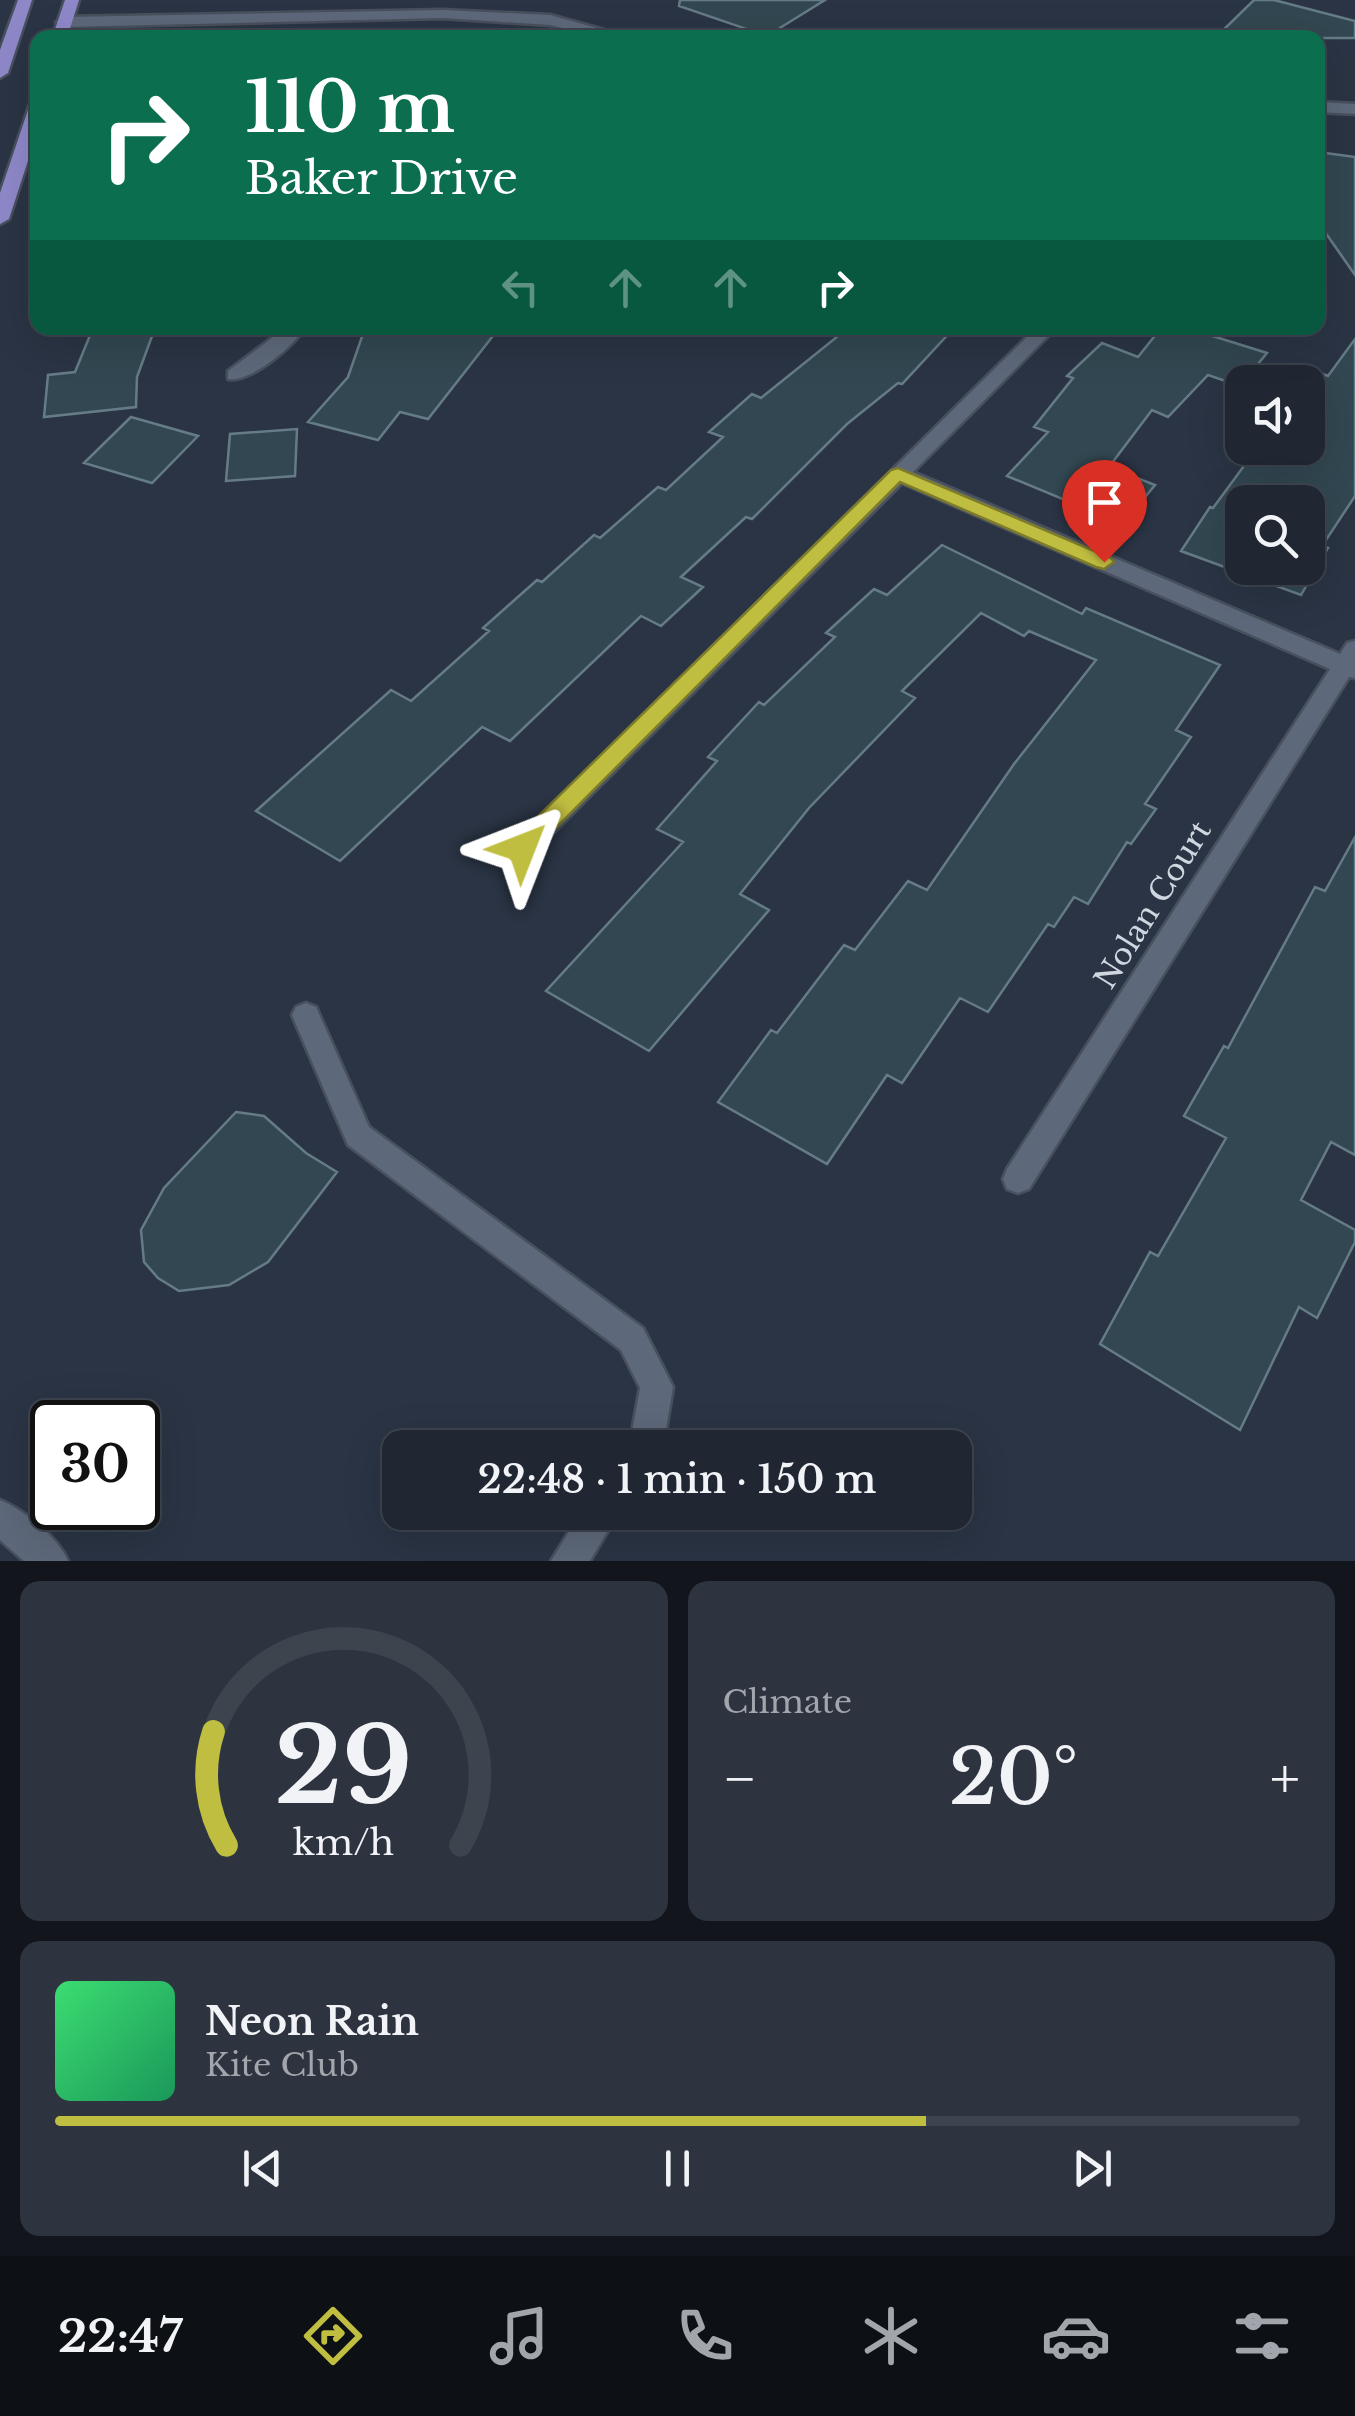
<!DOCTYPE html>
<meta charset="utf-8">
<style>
:root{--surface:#202733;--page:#2d333f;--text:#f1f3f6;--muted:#a2a5ac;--line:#3d444e;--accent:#c0be40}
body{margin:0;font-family:"Libre Baskerville",serif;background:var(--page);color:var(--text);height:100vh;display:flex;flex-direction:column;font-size:38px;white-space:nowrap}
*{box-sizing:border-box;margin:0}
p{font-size:32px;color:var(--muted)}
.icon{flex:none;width:55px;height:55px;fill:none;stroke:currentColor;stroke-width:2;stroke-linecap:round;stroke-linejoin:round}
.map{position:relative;height:1561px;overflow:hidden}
.sheet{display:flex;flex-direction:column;gap:20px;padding:20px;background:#12151c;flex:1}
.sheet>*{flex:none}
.top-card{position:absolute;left:30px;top:30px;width:1295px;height:305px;border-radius:20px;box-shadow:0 10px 40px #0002,0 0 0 2px var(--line);background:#0b6e4f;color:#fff;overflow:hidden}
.tools{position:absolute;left:1225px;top:365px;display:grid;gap:20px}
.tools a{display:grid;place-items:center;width:100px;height:100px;border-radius:20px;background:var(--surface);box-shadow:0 10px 40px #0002,0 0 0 2px var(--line);font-size:50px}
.speed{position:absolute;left:30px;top:1400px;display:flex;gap:20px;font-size:50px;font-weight:700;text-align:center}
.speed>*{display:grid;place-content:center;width:130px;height:130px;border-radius:50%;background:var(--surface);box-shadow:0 10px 40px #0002,0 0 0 2px var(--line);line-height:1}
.speed .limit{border:5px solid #111;border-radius:15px;background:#fff;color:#111}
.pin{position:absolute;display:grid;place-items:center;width:85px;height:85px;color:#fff;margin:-102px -42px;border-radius:50% 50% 50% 0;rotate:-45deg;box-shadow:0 0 10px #0007}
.pin .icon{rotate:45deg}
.me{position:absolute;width:110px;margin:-55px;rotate:45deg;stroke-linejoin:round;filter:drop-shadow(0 0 8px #0008)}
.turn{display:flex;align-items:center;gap:35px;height:210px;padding:0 50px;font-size:45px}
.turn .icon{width:130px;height:130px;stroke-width:2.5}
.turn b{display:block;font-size:70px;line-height:85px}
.lanes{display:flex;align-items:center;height:95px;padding:0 50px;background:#0003;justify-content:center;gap:50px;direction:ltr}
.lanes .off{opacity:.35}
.big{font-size:75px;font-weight:600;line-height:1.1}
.sheet .widget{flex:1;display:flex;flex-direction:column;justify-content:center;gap:15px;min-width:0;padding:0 35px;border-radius:20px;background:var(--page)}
.sheet .dial{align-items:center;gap:0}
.dial svg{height:260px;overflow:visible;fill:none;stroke:var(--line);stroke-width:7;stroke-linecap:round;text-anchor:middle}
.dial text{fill:var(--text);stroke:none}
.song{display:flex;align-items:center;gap:30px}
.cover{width:120px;height:120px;border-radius:15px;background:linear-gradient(135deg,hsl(140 70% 55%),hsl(150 70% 35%))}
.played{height:10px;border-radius:5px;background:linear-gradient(90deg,var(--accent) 70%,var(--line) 70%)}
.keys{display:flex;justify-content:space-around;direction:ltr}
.heat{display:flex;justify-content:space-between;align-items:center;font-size:55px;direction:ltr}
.sheet .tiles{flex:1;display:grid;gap:20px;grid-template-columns:1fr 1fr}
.widget:last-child{grid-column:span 2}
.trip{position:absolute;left:382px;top:1430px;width:590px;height:100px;border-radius:20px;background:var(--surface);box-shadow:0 10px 40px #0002,0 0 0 2px var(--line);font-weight:600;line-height:100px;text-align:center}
.dock{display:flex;height:160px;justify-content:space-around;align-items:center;background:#0d1014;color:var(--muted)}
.dock .icon{width:70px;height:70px}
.dock .active{color:var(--accent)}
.dock b{font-size:45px;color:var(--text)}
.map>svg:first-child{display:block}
</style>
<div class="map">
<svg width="1355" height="1561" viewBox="0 0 1355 1561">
<rect width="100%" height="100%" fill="#2a3444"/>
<path fill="#324751" stroke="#657b86" stroke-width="2.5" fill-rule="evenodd" d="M 680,0 L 825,0 L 767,36 L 679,6 Z
M 1254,0 L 1274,0 L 1355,21 L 1355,38 L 1215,38 Z
M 1318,152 L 1355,157 L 1355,275 L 1318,222 Z
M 93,328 L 155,328 L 137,377 L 136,407 L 44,417 L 48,375 L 75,372 Z
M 365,328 L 397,328 L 496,332 L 428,419 L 400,412 L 378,440 L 308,422 L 348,377 Z
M 848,328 L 954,328 L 902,384 L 898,383 L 847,424 L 752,519 L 746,517 L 681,577 L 703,587 L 661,626 L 641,616 L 510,741 L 482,727 L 340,861 L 256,811 L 391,690 L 411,701 L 489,631 L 483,628 L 537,580 L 542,582 L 594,535 L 600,538 L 658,487 L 666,490 L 723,437 L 709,432 L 752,394 L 761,398 Z
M 1161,328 L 1187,328 L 1267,353 L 1240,386 L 1208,375 L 1168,417 L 1152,410 L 1109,467 L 1155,485 L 1123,524 L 1007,476 L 1048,432 L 1034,427 L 1073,378 L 1067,376 L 1102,343 L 1138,357 Z
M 1355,339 L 1355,496 L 1322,546 L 1328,548 L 1301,595 L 1181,551 L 1210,507 L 1213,508 L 1255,451 L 1249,448 L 1308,448 L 1308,382 L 1291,382 L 1302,366 L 1328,376 ZM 1242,502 L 1308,502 L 1308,568 L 1242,568 Z
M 131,417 L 198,436 L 152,483 L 84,463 Z
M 297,429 L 295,476 L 226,481 L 230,434 Z
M 942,545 L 1082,614 L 1086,608 L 1220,665 L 1176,730 L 1191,737 L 1145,804 L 1156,809 L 1131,844 L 1127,842 L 1088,904 L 1074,897 L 1054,927 L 1048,924 L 988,1012 L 960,998 L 902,1083 L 887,1075 L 827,1164 L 718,1102 L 771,1030 L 777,1033 L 844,945 L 855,950 L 908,881 L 927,890 L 1014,764 L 1096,660 L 1029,631 L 1024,636 L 981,613 L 902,691 L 915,698 L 809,808 L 740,894 L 769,910 L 649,1051 L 546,991 L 683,842 L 657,829 L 717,761 L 708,757 L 759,702 L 764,705 L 835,637 L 826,633 L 874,589 L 887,595 Z
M 1355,837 L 1355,1155 L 1331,1142 L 1301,1200 L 1355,1230 L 1355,1242 L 1317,1318 L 1299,1307 L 1240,1430 L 1100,1344 L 1150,1252 L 1158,1256 L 1226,1138 L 1184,1116 L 1224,1046 L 1228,1048 L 1315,887 L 1325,891 Z
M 236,1112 L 264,1116 L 306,1153 L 337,1172 L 268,1262 L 229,1285 L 179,1291 L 158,1278 L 144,1262 L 141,1230 L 164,1188 Z"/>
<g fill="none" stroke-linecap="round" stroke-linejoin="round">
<defs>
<path id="minor" d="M 443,10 L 550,15 L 633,38 L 605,38 L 550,25 L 443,18 L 64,27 L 56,22 L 64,17 Z
M 1318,102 L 1355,104 L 1355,114 L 1318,112 Z
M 285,328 L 304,328 C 294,347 249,383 228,379 L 228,371 Z
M 1036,328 L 1056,328 L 913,472 L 1340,654 L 1347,643 L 1355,641 L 1355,678 L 1349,677 L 1029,1189 L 1018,1193 L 1007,1189 L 1003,1179 L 1007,1169 L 1330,669 L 902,483 L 531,855 L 513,855 L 509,848 Z
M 306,1003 L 316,1007 L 369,1127 L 643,1328 L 673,1387 L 663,1448 L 629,1448 L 640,1388 L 621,1350 L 348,1145 L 292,1015 L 296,1007 Z
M 0,1500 C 24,1510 58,1537 68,1561 L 24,1561 L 0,1540 Z
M 581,1512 L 619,1512 L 590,1561 L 551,1561 Z"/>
<path id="primary" d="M 18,0 L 32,0 L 8,73 L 0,78 L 0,50 Z
M 65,0 L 79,0 L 67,38 L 52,38 Z
M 38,99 L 38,130 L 9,219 L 0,224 L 0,193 L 30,104 Z"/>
</defs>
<use href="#minor" stroke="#484f5d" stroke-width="5"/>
<use href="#primary" stroke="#484f5d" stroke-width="5"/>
<use href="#minor" fill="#5d687a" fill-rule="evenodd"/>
<use href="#primary" fill="#8e88c9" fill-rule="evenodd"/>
</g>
<path fill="#c0be40" stroke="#7d7c2a" stroke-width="2.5" d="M 898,468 L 1111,558 L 1114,562 L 1104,569 L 1096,567 L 900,482 L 530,854 L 513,854 L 510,848 L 513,841 L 891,470 Z"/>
<g text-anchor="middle" stroke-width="10" stroke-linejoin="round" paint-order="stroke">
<g font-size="30" fill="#d0d6e0" stroke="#2a3444">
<text transform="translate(1153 905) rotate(-58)" y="10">Nolan Court</text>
</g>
</g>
</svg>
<div class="tools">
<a><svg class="icon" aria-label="sound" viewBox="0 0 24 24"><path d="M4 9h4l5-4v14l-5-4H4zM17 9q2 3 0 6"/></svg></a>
<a><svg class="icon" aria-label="search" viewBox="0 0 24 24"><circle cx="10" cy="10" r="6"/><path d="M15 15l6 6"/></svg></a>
</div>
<div class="speed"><div class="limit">30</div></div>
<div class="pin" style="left:1104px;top:562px;background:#d93025"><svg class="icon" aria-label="arrive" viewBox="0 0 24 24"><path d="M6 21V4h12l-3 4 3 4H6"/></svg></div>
<svg class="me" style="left:522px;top:848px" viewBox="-20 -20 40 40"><path d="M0-17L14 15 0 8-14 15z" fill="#c0be40" stroke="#fff" stroke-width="4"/></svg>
<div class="trip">22:48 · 1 min · 150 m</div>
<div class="top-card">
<div class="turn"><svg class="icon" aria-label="right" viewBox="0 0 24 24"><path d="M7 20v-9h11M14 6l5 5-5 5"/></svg><div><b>110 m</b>Baker Drive</div></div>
<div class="lanes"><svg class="icon off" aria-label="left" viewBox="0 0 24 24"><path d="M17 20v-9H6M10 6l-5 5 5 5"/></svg><svg class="icon off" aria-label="ahead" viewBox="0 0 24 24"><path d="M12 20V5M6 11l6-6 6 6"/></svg><svg class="icon off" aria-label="ahead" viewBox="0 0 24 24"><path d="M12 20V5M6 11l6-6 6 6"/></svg><svg class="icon" aria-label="right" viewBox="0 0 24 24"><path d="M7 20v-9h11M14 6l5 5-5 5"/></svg></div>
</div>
</div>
<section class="sheet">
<div class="tiles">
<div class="widget dial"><svg viewBox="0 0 100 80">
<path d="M14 69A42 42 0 1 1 86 69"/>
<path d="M14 69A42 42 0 0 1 10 34" stroke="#c0be40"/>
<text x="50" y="56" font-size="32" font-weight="700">29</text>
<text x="50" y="72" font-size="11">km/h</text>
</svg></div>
<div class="widget"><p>Climate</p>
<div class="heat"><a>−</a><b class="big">20°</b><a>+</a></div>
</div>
<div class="widget">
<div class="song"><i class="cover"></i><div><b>Neon Rain</b><p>Kite Club</p></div></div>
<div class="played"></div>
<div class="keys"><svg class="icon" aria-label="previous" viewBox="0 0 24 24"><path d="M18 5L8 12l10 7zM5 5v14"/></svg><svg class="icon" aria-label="pause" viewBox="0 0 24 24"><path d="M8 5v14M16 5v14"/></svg><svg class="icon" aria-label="next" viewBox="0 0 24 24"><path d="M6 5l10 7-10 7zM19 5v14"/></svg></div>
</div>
</div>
</section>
<nav class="dock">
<b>22:47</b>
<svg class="icon active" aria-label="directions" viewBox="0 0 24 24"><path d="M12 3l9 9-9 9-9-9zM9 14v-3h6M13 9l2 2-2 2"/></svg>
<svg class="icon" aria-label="music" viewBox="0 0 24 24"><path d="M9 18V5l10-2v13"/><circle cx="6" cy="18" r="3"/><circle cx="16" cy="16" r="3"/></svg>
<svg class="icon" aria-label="phone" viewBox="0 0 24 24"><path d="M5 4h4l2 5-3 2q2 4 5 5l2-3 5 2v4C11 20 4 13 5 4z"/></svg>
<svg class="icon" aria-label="climate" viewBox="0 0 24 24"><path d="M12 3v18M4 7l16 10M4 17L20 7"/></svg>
<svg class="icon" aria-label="car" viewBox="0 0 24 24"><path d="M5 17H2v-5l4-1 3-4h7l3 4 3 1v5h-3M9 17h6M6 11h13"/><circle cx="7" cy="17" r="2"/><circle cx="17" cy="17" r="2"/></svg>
<svg class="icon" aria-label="filters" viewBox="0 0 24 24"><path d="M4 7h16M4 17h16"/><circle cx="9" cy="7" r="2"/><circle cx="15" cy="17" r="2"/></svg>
</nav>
